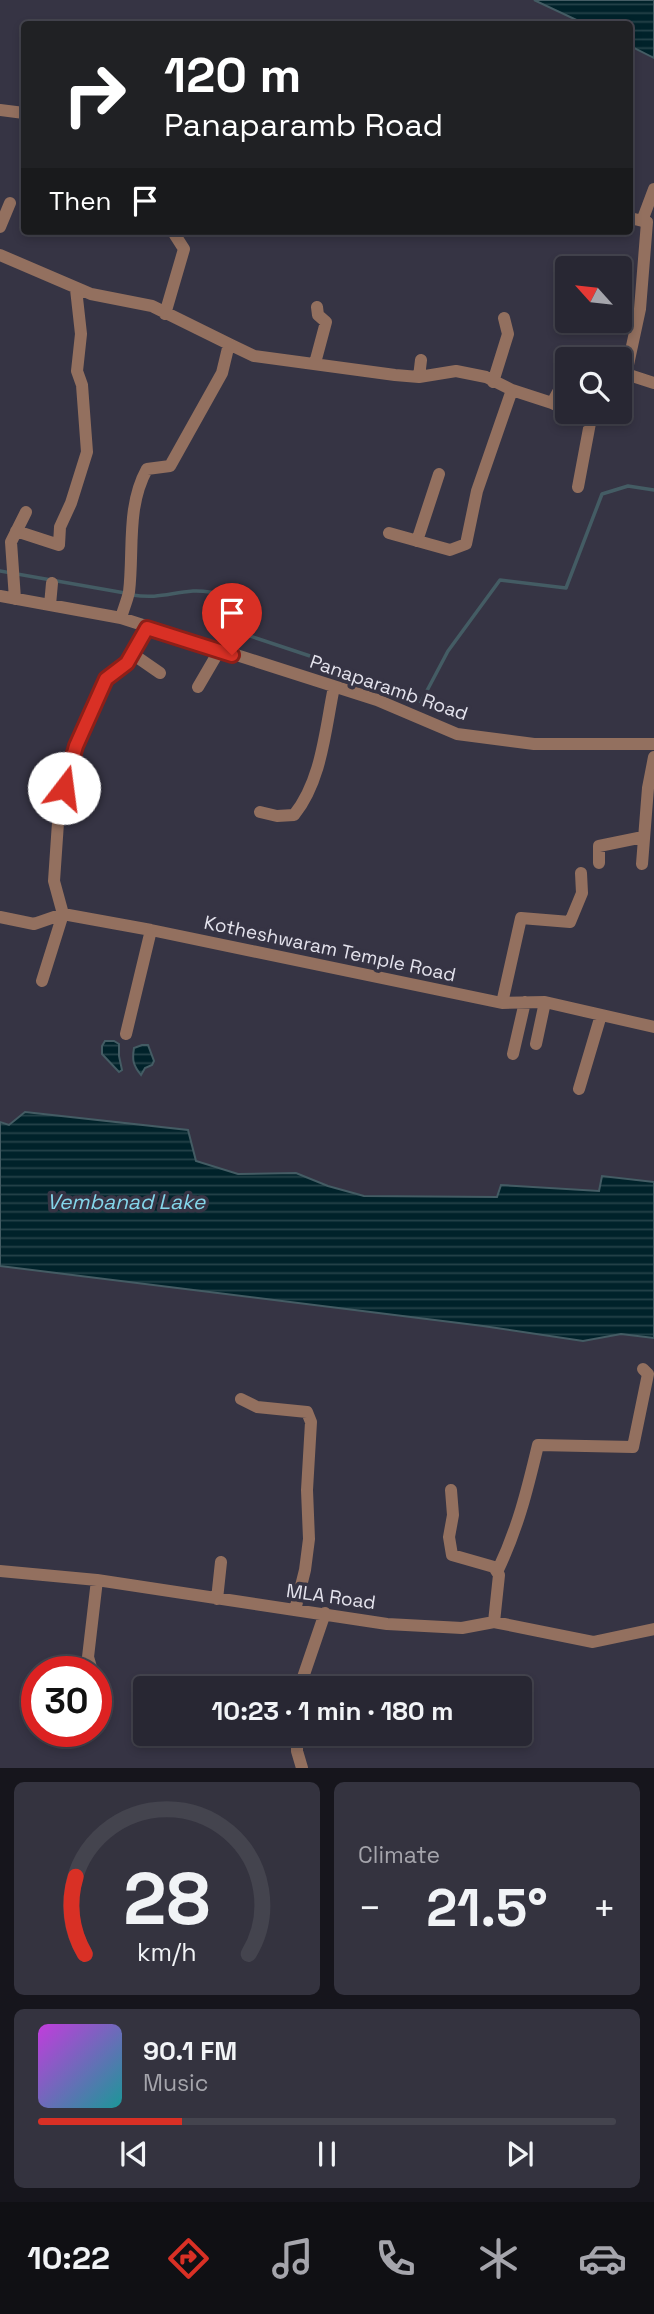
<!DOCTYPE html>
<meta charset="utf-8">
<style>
:root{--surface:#282733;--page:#34333f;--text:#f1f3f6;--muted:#a5a5ac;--line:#44444e;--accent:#d93025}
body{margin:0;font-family:"Space Grotesk",sans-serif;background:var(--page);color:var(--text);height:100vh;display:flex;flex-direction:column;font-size:26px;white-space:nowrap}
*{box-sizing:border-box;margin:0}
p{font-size:23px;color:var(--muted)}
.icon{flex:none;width:38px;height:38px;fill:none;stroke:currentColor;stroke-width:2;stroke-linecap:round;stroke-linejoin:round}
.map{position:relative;height:1768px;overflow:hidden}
.panel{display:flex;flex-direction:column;gap:14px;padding:14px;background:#16151c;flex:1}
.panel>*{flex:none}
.top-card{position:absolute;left:21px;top:21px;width:612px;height:214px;border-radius:7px;box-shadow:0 4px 10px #0003,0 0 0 2px var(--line);background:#202124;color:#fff;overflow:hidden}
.needle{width:46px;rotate:297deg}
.fabs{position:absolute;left:555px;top:256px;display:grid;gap:14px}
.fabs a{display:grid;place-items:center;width:77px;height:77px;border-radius:7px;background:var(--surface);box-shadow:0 4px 10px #0003,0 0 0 2px var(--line);font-size:35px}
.speed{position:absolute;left:21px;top:1656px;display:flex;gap:14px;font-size:35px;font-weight:700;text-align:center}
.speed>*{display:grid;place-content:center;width:91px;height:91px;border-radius:50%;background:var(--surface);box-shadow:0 4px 10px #0003,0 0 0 2px var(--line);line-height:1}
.speed .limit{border:10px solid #d22;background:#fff;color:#111}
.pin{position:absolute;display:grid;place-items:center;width:60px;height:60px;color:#fff;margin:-72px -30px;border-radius:50% 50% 50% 0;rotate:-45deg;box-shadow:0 0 7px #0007}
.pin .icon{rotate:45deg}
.me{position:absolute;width:77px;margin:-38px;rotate:15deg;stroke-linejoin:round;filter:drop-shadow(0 0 5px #0008)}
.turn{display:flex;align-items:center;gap:24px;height:147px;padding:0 28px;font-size:32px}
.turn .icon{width:91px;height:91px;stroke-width:2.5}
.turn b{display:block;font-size:49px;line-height:60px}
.then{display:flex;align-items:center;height:66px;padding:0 28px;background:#0003;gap:14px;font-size:26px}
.big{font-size:52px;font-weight:700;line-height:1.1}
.panel .tile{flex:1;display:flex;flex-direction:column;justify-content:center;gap:10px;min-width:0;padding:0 24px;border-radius:10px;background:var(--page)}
.panel .dial{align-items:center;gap:0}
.dial svg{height:182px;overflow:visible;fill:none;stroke:var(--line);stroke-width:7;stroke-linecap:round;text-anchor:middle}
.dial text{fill:var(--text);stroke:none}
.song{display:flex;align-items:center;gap:21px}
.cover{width:84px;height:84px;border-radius:10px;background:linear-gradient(135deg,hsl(290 70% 55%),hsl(180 70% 35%))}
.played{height:7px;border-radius:4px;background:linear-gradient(90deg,var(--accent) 25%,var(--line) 25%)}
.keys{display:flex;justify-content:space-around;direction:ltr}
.heat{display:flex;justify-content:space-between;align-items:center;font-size:38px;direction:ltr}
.panel .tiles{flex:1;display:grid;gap:14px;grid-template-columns:1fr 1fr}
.tile:last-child{grid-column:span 2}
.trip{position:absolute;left:133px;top:1676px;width:399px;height:70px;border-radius:7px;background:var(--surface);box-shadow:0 4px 10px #0003,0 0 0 2px var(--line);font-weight:700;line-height:70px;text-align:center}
.tabs{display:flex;height:112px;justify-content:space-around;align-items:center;background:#101014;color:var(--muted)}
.tabs .icon{width:49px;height:49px}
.tabs .on{color:var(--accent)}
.tabs b{font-size:32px;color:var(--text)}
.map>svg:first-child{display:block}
</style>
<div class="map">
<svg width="654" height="1768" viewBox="0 0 654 1768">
<defs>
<pattern id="water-rules" width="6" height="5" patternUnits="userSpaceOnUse" patternTransform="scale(1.75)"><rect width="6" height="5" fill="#00222a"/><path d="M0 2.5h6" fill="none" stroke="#254249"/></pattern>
</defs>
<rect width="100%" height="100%" fill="#363444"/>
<path fill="url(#water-rules)" stroke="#445c64" stroke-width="2" d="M 534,0 L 654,0 L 654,58 L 630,46 L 630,24 L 585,24 Z
M 105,1041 L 114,1041 L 119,1044 L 119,1056 L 122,1070 L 119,1072 L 102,1054 L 102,1046 Z
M 142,1045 L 148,1045 L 154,1061 L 152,1065 L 145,1068 L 141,1075 C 133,1065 132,1060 134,1048 Z
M 25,1112 L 188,1130 L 196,1161 L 238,1174 L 296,1173 L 328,1186 L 364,1196 L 497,1197 L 501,1185 L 599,1191 L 602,1176 L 654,1182 L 654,1338 L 621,1334 L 583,1341 L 483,1326 L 0,1266 L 0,1122 L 9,1125 Z"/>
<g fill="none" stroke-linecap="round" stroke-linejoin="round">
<path stroke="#445c64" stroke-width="3.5" d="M 0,571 L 125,593
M 132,595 C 158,599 169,593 193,591 C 210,590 226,595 242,598 L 232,630 L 310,656 L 333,669 L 383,685 L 421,702 L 448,651 L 500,580 L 566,588 L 602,494 L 628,486 L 654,490"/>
<path stroke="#93705f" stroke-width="12" d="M 0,110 L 24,113
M 642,221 L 654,189
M 0,227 L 10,203
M 0,255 L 91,294 L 152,306 L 229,344 L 222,373 L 170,466 L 147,469 C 126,507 134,551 129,592 C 127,601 123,610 121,618
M 165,314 L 184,249 L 175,235 L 176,231
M 229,344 L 254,356 L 395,375 L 419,377 L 456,371 L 486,377 L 512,390 L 552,403 L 567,410
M 577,359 L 578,359
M 315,363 L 326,322 L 318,315 L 317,307
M 620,372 L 654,383
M 626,374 L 640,309 L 647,222 L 630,218
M 419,377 L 421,360
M 493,382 L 508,334 L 504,318
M 552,403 L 567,376
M 569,411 L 590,423 L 578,487
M 16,531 L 59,545 L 60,527 L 71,503 L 87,452 L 82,385 L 77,371 L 81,334 L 76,289
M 389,533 L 450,550 L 466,544 L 477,491 L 512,390
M 417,541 L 439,474
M 0,596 L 121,618 L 377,700 L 457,734 L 534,744 L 654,744
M 15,599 L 11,542 L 26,512
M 50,605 L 52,583
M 134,655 L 160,673
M 198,687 L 219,651
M 260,812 L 277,816 L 294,815 C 322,780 325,730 334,687
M 599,863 L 599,846 L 643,837
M 642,864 L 648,788 L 654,757
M 0,917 L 34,924 L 63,914 L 151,930 L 502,1003 L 545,1002 L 654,1027
M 42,981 L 63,914 L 54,881 L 59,808 L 76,746 L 106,679 L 127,663 L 147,628
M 502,1003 L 521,918 L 570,922 L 582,893 L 581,873
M 126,1034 L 151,930
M 536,1044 L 545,1002
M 513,1054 L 525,1002
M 579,1089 L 601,1015
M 241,1399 L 257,1407 L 307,1412 L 311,1422 L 307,1490 L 309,1539 L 305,1570 L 295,1610
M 451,1490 L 453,1515 L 449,1537 L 452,1555 L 494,1567 L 499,1575 L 494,1622
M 0,1571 L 97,1580 L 387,1624 L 462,1628 L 494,1622 L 593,1642 L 654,1629
M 497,1572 C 518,1528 527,1491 538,1445 L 633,1447 L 648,1374 L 643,1369
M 217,1599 L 221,1562
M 92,1671 L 88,1657 L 97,1580
M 299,1689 L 325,1613
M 297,1734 L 297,1751 L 302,1768"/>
</g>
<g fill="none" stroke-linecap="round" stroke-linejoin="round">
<defs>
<path id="route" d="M 64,788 L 76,746 L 106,679 L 127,663 L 147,628 L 232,655"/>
</defs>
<use href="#route" stroke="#8d1f18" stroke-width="18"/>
<use href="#route" stroke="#d93025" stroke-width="12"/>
</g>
<g text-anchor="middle" stroke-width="7" stroke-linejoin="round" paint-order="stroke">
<g font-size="19" fill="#e4e3ed" stroke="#363444">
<text transform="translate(389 687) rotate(19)" y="7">Panaparamb Road</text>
<text transform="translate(330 948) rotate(12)" y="7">Kotheshwaram Temple Road</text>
<text transform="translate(331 1596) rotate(8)" y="7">MLA Road</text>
</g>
<g font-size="21" font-style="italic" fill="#84d5e9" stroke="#363444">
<text x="126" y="1209">Vembanad Lake</text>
</g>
</g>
</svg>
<div class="fabs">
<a><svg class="needle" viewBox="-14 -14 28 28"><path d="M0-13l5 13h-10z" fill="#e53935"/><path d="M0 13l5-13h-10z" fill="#a5a5ac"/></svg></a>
<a><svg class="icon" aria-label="search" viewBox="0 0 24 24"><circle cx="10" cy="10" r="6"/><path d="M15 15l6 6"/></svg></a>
</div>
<div class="speed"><div class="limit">30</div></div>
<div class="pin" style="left:232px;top:655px;background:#d93025"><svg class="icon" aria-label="arrive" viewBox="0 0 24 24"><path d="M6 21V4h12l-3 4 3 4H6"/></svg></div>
<svg class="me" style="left:64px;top:788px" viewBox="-20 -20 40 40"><circle r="19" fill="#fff"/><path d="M0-13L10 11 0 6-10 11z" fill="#d93025"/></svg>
<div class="trip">10:23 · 1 min · 180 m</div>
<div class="top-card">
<div class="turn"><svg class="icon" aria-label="right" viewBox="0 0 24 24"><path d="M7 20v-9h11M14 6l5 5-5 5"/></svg><div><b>120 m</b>Panaparamb Road</div></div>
<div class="then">Then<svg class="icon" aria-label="arrive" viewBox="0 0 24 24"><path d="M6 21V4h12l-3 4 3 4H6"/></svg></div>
</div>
</div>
<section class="panel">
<div class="tiles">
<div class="tile dial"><svg viewBox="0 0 100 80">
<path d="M14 69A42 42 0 1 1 86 69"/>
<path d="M14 69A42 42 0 0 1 10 35" stroke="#d93025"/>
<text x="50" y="56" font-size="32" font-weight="700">28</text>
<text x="50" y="72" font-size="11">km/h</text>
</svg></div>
<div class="tile"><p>Climate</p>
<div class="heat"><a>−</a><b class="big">21.5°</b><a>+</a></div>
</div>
<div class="tile">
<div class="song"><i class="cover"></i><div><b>90.1 FM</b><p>Music</p></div></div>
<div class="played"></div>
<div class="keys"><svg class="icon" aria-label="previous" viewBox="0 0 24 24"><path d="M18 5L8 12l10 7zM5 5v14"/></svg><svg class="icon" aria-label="pause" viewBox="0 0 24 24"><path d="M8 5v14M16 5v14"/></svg><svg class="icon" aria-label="next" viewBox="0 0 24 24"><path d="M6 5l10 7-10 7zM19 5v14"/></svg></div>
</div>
</div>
</section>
<nav class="tabs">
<b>10:22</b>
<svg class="icon on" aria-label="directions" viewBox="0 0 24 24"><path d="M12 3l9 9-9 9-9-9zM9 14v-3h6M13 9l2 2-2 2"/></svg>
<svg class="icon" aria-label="music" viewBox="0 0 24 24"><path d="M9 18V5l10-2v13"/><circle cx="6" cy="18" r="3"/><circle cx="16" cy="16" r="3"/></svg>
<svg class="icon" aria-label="phone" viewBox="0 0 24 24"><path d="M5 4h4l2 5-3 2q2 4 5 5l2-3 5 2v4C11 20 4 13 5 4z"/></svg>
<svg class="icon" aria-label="climate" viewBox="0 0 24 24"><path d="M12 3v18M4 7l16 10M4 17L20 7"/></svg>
<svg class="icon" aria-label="car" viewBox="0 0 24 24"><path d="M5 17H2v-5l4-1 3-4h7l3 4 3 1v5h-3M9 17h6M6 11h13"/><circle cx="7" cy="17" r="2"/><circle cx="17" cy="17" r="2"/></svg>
</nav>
